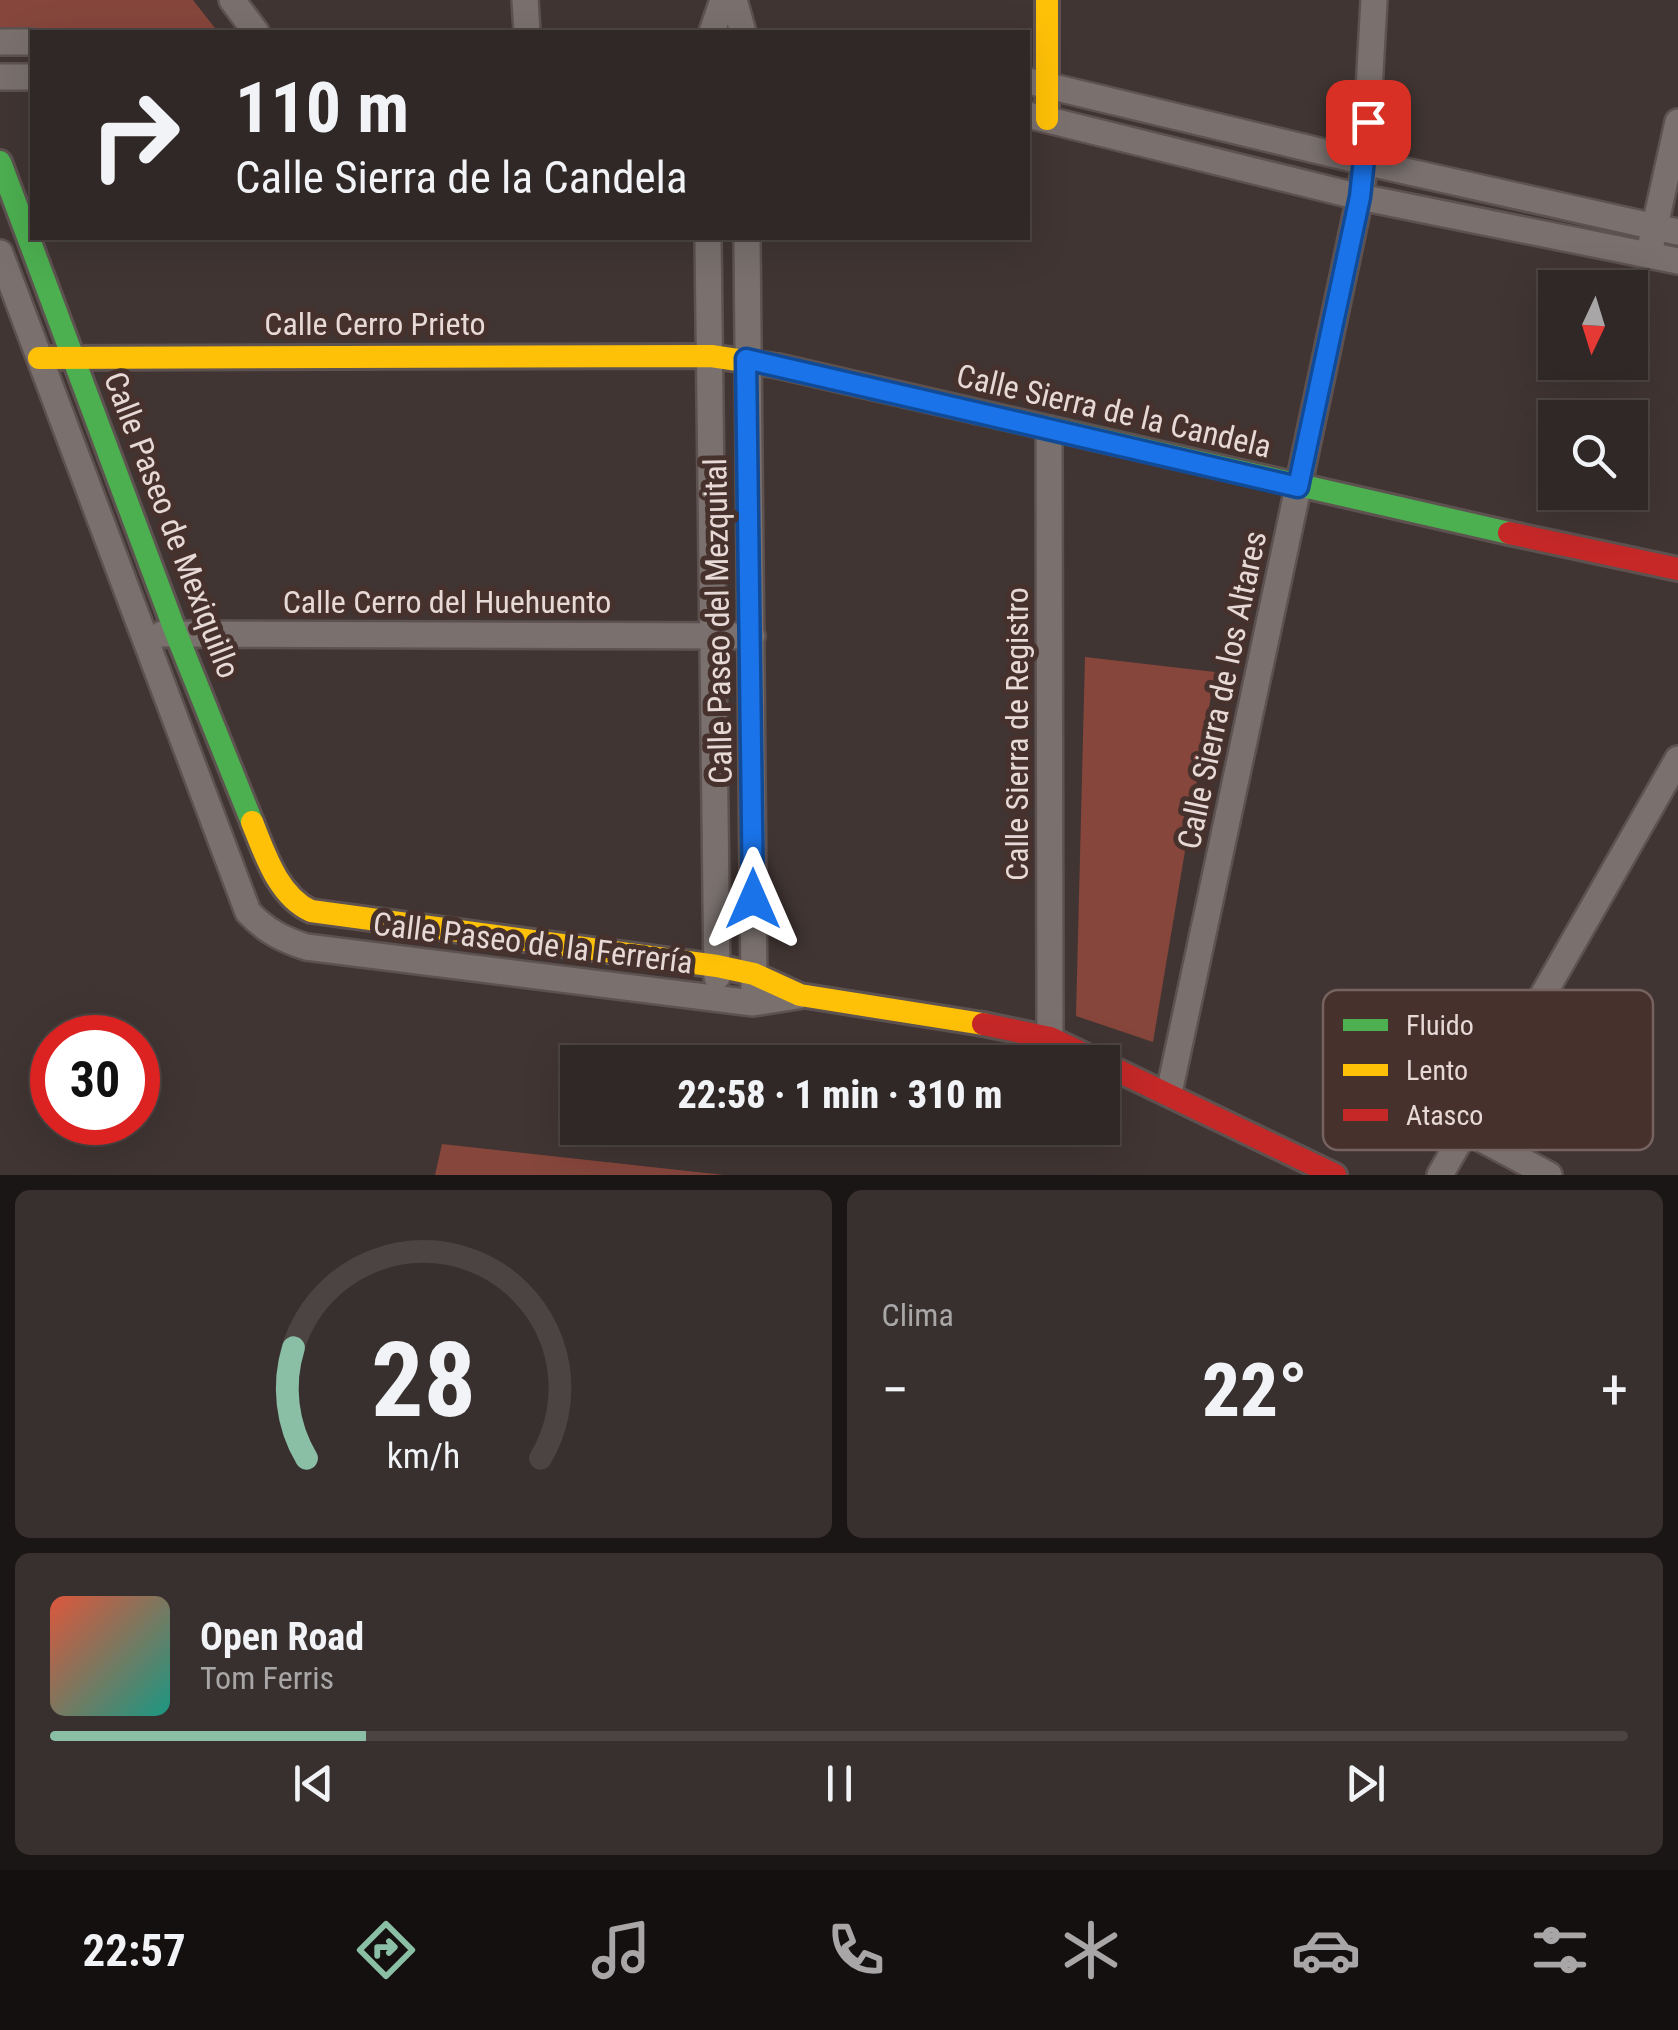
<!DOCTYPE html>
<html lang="es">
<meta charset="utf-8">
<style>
:root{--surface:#302826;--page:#38302e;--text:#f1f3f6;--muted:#a8a6a7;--line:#4b4443;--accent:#8abfa5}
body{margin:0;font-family:"Roboto Condensed",sans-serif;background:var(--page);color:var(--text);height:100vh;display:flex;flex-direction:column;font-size:38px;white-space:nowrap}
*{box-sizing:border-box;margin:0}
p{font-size:32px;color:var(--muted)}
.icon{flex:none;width:55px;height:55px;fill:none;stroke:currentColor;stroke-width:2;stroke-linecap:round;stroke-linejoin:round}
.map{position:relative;height:1175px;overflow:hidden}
.sheet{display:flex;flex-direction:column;gap:15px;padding:15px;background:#1a1615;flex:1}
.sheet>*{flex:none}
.banner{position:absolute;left:30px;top:30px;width:1000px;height:210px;border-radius:0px;box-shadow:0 10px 40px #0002,0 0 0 2px var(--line);background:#302826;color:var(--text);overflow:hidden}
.needle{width:65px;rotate:184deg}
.buttons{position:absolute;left:1538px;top:270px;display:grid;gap:20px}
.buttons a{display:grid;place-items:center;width:110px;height:110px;border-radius:0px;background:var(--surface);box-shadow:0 10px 40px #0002,0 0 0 2px var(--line);font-size:50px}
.speed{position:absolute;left:30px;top:1015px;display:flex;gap:20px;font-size:50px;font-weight:700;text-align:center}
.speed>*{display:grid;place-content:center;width:130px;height:130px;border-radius:50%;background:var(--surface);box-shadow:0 10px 40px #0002,0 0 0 2px var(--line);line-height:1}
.speed .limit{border:15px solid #d22;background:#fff;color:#111}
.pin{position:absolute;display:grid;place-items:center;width:85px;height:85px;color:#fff;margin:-42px;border-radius:20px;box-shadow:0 5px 15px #0006}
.me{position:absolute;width:110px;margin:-55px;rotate:0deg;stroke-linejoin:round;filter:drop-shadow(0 0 8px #0008)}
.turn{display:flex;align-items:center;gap:35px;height:210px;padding:0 40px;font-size:45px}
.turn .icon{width:130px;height:130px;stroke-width:2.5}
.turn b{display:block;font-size:70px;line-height:85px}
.big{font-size:75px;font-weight:800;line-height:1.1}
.sheet .widget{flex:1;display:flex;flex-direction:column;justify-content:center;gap:15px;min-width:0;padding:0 35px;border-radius:15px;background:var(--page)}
.sheet .dial{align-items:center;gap:0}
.dial svg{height:260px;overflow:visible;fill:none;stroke:var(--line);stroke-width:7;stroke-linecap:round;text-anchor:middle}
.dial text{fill:var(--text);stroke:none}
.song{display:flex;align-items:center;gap:30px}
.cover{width:120px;height:120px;border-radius:15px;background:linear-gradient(135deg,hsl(10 70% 55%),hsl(170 70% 35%))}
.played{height:10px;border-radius:5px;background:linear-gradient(90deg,var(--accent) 20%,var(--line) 20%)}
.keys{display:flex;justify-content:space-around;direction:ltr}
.heat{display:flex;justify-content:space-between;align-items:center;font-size:55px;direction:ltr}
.sheet .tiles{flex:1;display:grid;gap:15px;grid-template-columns:1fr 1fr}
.widget:last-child{grid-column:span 2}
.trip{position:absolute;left:560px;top:1045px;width:560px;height:100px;border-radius:0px;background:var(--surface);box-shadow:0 10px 40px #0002,0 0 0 2px var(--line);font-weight:800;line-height:100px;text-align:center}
.tabs{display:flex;height:160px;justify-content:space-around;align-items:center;background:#13100f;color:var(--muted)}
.tabs .icon{width:70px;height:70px}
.tabs .current{color:var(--accent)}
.tabs b{font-size:45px;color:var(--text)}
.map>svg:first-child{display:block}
</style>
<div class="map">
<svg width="1678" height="1175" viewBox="0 0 1678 1175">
<rect width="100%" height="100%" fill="#403533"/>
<path fill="#86463c" d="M 0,0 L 193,0 L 215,28 L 0,32 Z
M 1085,657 L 1215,672 L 1153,1042 L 1076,1016 Z
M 442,1144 L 724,1175 L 435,1175 Z"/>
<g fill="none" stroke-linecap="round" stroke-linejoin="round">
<defs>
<path id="street" d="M 232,0 L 256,32
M 525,0 L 527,32
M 734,0 L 743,32
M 712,32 L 723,0
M 0,42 L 32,42
M 0,77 L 32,77
M 1028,81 L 1365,162 L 1678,232
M 1028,115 L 1360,197 L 1678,261
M 708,238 L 717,977
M 747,238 L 754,988
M 1651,244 L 1678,122
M 0,253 L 248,912 C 266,931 282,939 306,947 L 753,1003 L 798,996
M 1049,429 L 1050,1038
M 162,634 L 752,636
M 1169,1093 L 1360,197 L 1365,162 L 1374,0
M 1465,1130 L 1549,1175
M 1440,1175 L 1678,759"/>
<path id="fast" d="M 0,162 L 176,633 L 252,822
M 778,366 L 1509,533"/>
<path id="slow" d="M 1047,0 L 1047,119
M 39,358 L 711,356 L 778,366
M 252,822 C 265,854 278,896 311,911 L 717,966 L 754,974 L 800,995 L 983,1024"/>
<path id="jam" d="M 1509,533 L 1678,569
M 983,1024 L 1050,1038 L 1335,1175"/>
</defs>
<use href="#street" stroke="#5d5250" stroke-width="30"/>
<use href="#fast" stroke="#5d5250" stroke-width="28"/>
<use href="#slow" stroke="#5d5250" stroke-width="28"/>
<use href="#jam" stroke="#5d5250" stroke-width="28"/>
<use href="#street" stroke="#7a716f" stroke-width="25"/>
<use href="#fast" stroke="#4caf50" stroke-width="22"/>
<use href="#slow" stroke="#ffc107" stroke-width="22"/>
<use href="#jam" stroke="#c62828" stroke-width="22"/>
</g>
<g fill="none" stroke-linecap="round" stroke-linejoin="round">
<defs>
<path id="route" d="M 753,899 L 746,359 L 1298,487 L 1360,197 L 1368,122"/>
</defs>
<use href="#route" stroke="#114b97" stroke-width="25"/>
<use href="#route" stroke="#1a73e8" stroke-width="18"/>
</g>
<g text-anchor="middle" stroke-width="10" stroke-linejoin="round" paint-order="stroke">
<g font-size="32" fill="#e7d9d6" stroke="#46312d">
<text x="375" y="335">Calle Cerro Prieto</text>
<text transform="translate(1114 411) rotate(13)" y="11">Calle Sierra de la Candela</text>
<text transform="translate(172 525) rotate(69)" y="11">Calle Paseo de Mexiquillo</text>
<text x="447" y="613">Calle Cerro del Huehuento</text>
<text transform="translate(718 621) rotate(-91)" y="11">Calle Paseo del Mezquital</text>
<text transform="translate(1222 690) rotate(-78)" y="11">Calle Sierra de los Altares</text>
<text transform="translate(1017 734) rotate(-90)" y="11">Calle Sierra de Registro</text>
<text transform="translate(533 943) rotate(7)" y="11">Calle Paseo de la Ferrería</text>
</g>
</g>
<rect x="1323" y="990" width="330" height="160" rx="15" fill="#46312d" stroke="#766360" stroke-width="2.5"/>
<rect x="1343" y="1019" width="45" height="12" fill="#4caf50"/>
<rect x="1343" y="1064" width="45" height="12" fill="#ffc107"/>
<rect x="1343" y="1109" width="45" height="12" fill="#c62828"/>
<g font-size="28" fill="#e7d9d6">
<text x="1406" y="1035">Fluido</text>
<text x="1406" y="1080">Lento</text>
<text x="1406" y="1125">Atasco</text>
</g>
</svg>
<div class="buttons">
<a><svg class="needle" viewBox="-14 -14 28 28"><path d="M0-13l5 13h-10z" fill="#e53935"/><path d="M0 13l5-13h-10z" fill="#a8a6a7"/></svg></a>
<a><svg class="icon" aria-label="search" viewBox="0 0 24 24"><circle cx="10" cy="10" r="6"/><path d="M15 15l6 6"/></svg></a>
</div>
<div class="speed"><div class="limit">30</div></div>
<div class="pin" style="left:1368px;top:122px;background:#d93025"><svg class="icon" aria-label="arrive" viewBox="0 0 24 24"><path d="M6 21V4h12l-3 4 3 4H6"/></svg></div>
<svg class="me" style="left:753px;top:899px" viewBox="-20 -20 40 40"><path d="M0-17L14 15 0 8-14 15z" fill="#1a73e8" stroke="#fff" stroke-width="4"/></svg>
<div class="trip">22:58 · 1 min · 310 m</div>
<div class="banner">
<div class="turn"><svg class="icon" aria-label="right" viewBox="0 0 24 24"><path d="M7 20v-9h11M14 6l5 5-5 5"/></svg><div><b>110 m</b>Calle Sierra de la Candela</div></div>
</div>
</div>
<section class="sheet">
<div class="tiles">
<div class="widget dial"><svg viewBox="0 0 100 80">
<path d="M14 69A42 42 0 1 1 86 69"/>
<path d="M14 69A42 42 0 0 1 10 35" stroke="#8abfa5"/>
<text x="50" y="56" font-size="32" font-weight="700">28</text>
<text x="50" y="72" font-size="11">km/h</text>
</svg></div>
<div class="widget"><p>Clima</p>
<div class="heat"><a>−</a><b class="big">22°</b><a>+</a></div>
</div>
<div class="widget">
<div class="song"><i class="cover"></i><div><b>Open Road</b><p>Tom Ferris</p></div></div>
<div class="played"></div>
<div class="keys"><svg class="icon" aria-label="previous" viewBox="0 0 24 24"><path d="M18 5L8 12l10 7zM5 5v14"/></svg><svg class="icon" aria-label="pause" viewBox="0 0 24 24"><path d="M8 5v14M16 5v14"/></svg><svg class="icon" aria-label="next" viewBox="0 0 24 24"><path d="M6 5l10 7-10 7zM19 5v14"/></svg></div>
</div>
</div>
</section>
<nav class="tabs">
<b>22:57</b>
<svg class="icon current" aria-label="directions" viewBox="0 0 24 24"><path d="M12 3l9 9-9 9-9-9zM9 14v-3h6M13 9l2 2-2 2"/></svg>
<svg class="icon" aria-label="music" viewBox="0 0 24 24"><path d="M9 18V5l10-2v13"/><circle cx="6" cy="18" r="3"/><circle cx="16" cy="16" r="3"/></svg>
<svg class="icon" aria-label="phone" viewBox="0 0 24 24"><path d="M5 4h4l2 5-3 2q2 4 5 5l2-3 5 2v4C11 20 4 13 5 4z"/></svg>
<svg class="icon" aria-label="climate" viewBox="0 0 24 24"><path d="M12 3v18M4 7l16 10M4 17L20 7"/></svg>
<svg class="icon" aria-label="car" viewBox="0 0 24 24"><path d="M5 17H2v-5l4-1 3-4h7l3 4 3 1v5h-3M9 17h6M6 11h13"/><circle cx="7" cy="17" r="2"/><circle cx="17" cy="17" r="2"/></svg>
<svg class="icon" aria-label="filters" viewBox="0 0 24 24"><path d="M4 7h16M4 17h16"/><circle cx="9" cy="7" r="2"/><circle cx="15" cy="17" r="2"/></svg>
</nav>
